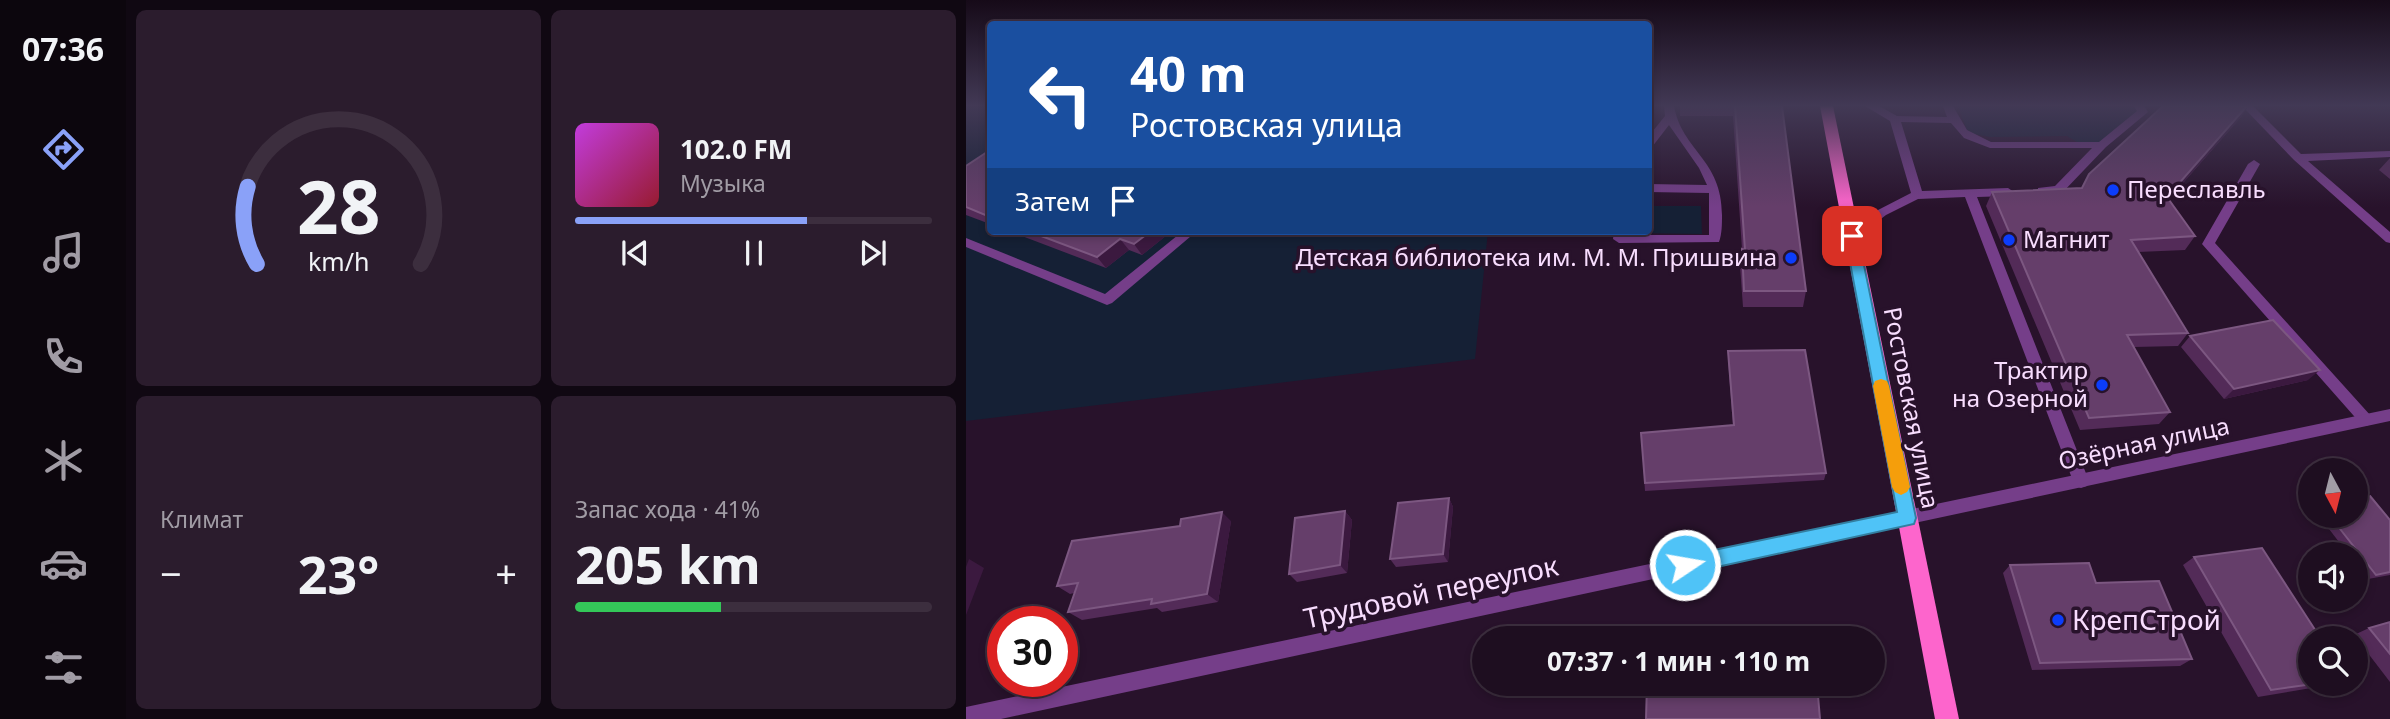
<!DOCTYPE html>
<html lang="ru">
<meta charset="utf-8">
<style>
:root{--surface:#1e0e20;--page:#2b1c2d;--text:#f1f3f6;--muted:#a19ca5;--line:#3c2e3e;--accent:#8aa1f8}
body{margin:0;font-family:"Noto Sans",sans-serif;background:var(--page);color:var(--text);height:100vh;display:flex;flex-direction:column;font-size:26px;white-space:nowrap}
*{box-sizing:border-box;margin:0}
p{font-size:23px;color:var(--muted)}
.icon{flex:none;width:38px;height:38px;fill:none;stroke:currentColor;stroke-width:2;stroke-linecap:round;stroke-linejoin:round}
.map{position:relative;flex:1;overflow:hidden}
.details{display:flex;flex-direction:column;gap:10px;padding:10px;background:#100812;width:840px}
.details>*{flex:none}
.banner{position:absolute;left:21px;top:21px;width:665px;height:214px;border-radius:7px;box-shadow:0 4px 10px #0003,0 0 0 2px var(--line);background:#1a4fa0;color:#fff;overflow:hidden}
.needle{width:46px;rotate:173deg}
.fabs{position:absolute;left:1332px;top:458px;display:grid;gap:14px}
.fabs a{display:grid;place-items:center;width:70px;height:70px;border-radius:50%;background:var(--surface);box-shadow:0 4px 10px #0003,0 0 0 2px var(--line);font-size:35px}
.speed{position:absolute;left:21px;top:606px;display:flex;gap:14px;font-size:35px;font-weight:700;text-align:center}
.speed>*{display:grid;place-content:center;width:91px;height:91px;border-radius:50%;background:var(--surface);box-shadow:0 4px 10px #0003,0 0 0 2px var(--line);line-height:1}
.speed .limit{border:10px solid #d22;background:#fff;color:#111}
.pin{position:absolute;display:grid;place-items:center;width:60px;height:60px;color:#fff;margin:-30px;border-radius:14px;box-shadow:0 4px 10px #0006}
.me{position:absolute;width:77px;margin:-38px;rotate:78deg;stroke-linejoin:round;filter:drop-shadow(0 0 5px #0008)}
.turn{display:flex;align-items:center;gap:24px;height:147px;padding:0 28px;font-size:32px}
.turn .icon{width:91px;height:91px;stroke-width:2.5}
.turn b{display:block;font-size:49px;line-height:60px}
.then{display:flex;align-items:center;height:66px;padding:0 28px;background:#0003;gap:14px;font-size:26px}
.big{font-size:52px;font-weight:700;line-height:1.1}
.details .card{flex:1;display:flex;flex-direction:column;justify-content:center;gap:10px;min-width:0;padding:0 24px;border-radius:10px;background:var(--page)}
.details .dial{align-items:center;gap:0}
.dial svg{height:182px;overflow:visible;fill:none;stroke:var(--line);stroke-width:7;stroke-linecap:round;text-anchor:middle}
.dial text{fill:var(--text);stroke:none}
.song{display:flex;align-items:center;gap:21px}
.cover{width:84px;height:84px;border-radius:10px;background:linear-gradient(135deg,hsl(290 70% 55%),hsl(350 70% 35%))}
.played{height:7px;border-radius:4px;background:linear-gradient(90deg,var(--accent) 65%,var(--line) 65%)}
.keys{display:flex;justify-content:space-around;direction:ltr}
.heat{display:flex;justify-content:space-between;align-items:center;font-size:38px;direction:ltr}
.charge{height:10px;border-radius:5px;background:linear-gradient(90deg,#34c759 41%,var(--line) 0)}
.details .tiles{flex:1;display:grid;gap:10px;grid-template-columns:repeat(2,1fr)}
.trip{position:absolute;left:506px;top:626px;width:413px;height:70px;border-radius:35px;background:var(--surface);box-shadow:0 4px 10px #0003,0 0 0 2px var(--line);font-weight:700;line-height:70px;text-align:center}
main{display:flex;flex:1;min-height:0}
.dock{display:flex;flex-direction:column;width:126px;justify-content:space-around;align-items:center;background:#0c060d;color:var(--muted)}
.dock .icon{width:49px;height:49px}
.dock .active{color:var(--accent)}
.dock b{font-size:32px;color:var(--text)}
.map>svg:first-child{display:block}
</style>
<main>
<nav class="dock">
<b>07:36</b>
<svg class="icon active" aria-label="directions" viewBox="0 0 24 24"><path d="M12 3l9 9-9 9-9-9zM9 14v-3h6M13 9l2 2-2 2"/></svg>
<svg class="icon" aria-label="music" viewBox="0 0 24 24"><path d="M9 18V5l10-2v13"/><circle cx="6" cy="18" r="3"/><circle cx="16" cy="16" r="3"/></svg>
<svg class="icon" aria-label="phone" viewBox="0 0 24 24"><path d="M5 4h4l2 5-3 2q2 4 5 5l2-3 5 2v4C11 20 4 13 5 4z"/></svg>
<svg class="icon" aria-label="climate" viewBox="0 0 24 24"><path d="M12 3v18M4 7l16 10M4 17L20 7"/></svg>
<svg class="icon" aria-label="car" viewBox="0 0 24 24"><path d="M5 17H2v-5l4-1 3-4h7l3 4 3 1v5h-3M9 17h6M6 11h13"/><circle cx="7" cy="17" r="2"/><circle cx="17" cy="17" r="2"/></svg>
<svg class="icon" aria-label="filters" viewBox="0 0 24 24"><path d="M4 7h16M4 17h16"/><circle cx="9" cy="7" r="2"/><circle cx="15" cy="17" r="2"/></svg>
</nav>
<section class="details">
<div class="tiles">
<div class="card dial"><svg viewBox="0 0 100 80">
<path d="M14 69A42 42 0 1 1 86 69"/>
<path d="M14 69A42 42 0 0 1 10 35" stroke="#8aa1f8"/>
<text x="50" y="56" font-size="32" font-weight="700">28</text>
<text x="50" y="72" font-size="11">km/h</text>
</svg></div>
<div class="card">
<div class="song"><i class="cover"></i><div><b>102.0 FM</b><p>Музыка</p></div></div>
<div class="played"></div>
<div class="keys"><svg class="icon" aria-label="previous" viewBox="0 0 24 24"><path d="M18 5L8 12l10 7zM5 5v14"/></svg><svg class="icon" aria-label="pause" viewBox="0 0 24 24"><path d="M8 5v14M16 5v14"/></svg><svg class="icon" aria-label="next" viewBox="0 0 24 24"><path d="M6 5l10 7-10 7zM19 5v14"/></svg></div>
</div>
<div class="card"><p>Климат</p>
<div class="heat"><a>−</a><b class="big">23°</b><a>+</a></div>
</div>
<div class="card"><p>Запас хода · 41%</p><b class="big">205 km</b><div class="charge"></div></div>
</div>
</section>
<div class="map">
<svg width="1424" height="719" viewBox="0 0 1424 719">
<rect width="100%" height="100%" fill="#28122b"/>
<path fill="#152035" d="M 0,106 L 24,106 L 24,231 L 522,231 L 509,359 L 0,421 Z
M 992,106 L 1172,106 L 1177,112 L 1136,144 L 1116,145 L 1101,136 L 1024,137 L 1008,134 L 1001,130 Z
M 683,206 L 735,206 L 736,234 L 665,233 L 665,231 L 682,231 Z"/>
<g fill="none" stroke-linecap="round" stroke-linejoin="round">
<path fill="#753e89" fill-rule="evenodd" d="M 698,106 L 708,106 C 716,151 756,159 756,215 C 756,224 756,234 753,242 L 653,243 L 647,239 L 648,231 L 660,231 L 660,235 L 743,235 L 743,193 L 682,192 L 682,184 L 741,185 L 733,168 L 703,125 L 686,147 L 682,148 L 682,137 L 699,116 Z
M 899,106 L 913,106 L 931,116 L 981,117 L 977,106 L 987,106 L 1001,130 L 1025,142 L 1133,142 L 1171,111 L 1168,106 L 1178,106 L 1182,112 L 1140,147 L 1096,193 L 1072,194 L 1072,188 L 1089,186 L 1126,148 L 1024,148 L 998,138 L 985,123 L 935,122 L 956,191 L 1042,188 L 1048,192 L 1042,196 L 1011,197 L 1123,481 L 1121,486 L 1115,488 L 1109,486 L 1107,481 L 999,197 L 952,199 L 920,215 L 889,239 L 885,240 L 879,236 L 912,210 L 945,193 L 924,121 Z
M 1276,106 L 1287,106 L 1335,154 L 1424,151 L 1424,157 L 1342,161 L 1424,232 L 1424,243 L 1420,242 L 1328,160 Z
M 1288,160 L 1294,164 L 1249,243 L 1405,416 L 1407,420 L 1405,424 L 1400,426 L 1395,424 L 1236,244 L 1282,164 Z
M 217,231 L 231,231 L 146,303 L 141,305 L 0,247 L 0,238 L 139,294 Z"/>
<path fill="#753e89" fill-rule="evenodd" d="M 1424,409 L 1424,421 L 35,719 L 0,719 L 0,707 Z"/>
<path fill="#fd65cc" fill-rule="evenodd" d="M 854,106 L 867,106 L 993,719 L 969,719 Z"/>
</g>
<path fill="#532b58" d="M 714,106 L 816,106 L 840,291 L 837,307 L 777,307 L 774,266 L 776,249 L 767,116 L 714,116 Z
M 1282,106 L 1275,117 L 1203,199 L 1229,236 L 1219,250 L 1172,252 L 1222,333 L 1212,346 L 1168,347 L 1204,412 L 1193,424 L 1114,430 L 1020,206 L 1026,192 L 1115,188 Z
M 24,150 L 24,224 L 0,215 L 0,166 Z
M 1424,158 L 1424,179 L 1413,170 Z
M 43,231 L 206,231 L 176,255 L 163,250 L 140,268 Z
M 1224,336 L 1342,380 L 1258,399 L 1215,347 Z
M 762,351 L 860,473 L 858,480 L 679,491 L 675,433 L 767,426 L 762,360 Z
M 483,498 L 487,507 L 482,562 L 430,567 L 424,559 Z
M 379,511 L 386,520 L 381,573 L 331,582 L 323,574 Z
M 1353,516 L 1390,516 L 1424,520 L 1424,575 L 1402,579 L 1390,563 L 1390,555 L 1383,555 Z
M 265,521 L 252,602 L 196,612 L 191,608 L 116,620 L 102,612 L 108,593 L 104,594 L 91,586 Z
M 1228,557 L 1344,684 L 1369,684 L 1292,697 L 1217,565 Z
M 1044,565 L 1130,583 L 1226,659 L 1214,666 L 1066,670 L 1037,573 Z
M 1424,622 L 1424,682 L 1388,635 L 1403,628 Z"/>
<path fill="#3b193f" d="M 1282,106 L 1275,117 L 1193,210 L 1201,197 Z
M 185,231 L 206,231 L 176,255 L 168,244 Z
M 154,239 L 163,250 L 140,268 L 131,257 Z
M 1354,370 L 1342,380 L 1258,399 L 1268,389 Z
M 483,498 L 487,507 L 482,562 L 477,554 Z
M 379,511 L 386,520 L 381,573 L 374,565 Z
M 256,512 L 265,521 L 252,602 L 241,594 Z
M 3,559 L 18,568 L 0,615 L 0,567 Z"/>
<path fill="#653e6a" stroke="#7c5781" stroke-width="2" d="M 769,106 L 816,106 L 840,291 L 778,291 L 776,249 L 779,250 Z
M 1197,106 L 1281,106 L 1201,197 L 1229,236 L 1165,240 L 1222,333 L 1161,335 L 1204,412 L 1123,418 L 1026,192 L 1116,188 L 1123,174 Z
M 24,150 L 24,217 L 0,207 L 0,166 Z
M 62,231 L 185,231 L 168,244 L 154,239 L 131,257 Z
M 1307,320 L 1354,370 L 1268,389 L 1224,336 Z
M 839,350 L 860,473 L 679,483 L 675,433 L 768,425 L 762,351 Z
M 1404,496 L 1424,520 L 1424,572 L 1410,575 L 1364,516 L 1390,516 L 1390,499 Z
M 483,498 L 477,554 L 424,559 L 432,503 Z
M 379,511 L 374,565 L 323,574 L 329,518 Z
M 256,512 L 241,594 L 185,604 L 186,599 L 102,612 L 112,583 L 91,586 L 106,541 L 214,526 L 215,519 Z
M 1296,548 L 1355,639 L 1344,639 L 1344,684 L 1347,684 L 1305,690 L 1228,557 Z
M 1123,563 L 1130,583 L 1193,581 L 1226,659 L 1074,663 L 1044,565 Z
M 1424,622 L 1424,654 L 1403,628 Z
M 681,684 L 851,684 L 854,719 L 680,719 Z"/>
<linearGradient id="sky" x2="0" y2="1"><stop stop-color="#160a18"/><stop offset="0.51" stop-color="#423955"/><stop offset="1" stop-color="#423955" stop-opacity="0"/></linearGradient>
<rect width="1424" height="207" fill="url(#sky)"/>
<path fill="#4fc3f7" stroke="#337fa1" stroke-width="2" d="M 886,232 L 892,236 L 950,518 L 948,524 L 719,574 L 712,572 L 709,565 L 712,559 L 719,556 L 931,512 L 879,236 Z"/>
<path fill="#f59e0b" d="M 915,379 L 921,381 L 923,386 L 944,487 L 941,492 L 935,495 L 929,492 L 926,487 L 907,386 L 909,381 Z"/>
<g fill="#0c3dfb" stroke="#28122b" stroke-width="2.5">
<circle cx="1147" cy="190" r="7"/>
<circle cx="1043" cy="240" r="7"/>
<circle cx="825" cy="258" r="7"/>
<circle cx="1136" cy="385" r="7"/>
<circle cx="1092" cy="620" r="7"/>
</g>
<g text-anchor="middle" stroke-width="7" stroke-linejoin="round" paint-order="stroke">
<g font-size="24" fill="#f8ddfe" stroke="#28122b" text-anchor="start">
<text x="1161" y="198">Переславль</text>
<text x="1057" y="248">Магнит</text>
<text x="811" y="266" text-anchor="end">Детская библиотека им. М. М. Пришвина</text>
<text x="1122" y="379" text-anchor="end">Трактир<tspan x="1122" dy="28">на Озерной</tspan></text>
</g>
<g font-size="24" fill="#f8ddfe" stroke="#28122b">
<text transform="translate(945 408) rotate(79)" y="8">Ростовская улица</text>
<text transform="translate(1178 444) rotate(-12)" y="8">Озёрная улица</text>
</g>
<g font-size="28" fill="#f8ddfe" stroke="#28122b">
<text transform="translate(465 592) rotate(-12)" y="10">Трудовой переулок</text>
</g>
<g font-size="28" fill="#f8ddfe" stroke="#28122b" text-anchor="start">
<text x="1106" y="630">КрепСтрой</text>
</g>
</g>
</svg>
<div class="fabs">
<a><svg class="needle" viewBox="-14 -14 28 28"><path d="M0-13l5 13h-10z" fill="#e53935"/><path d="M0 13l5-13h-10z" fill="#a19ca5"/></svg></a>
<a><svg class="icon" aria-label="sound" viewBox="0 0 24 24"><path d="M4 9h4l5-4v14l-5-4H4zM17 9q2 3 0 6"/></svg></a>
<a><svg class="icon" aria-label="search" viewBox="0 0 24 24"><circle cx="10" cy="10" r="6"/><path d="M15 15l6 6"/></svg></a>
</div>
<div class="speed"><div class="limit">30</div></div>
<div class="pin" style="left:886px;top:236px;background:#d93025"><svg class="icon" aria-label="arrive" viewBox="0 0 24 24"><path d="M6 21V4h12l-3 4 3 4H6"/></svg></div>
<svg class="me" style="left:719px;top:565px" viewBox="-20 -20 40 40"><circle r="17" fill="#4fc3f7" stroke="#fff" stroke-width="3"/><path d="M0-11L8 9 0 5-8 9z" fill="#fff"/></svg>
<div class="trip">07:37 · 1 мин · 110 m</div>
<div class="banner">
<div class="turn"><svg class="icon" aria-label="left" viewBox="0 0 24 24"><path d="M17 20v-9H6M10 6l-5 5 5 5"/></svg><div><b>40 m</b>Ростовская улица</div></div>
<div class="then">Затем<svg class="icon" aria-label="arrive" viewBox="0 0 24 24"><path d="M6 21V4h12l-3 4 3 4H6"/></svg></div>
</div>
</div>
</main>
